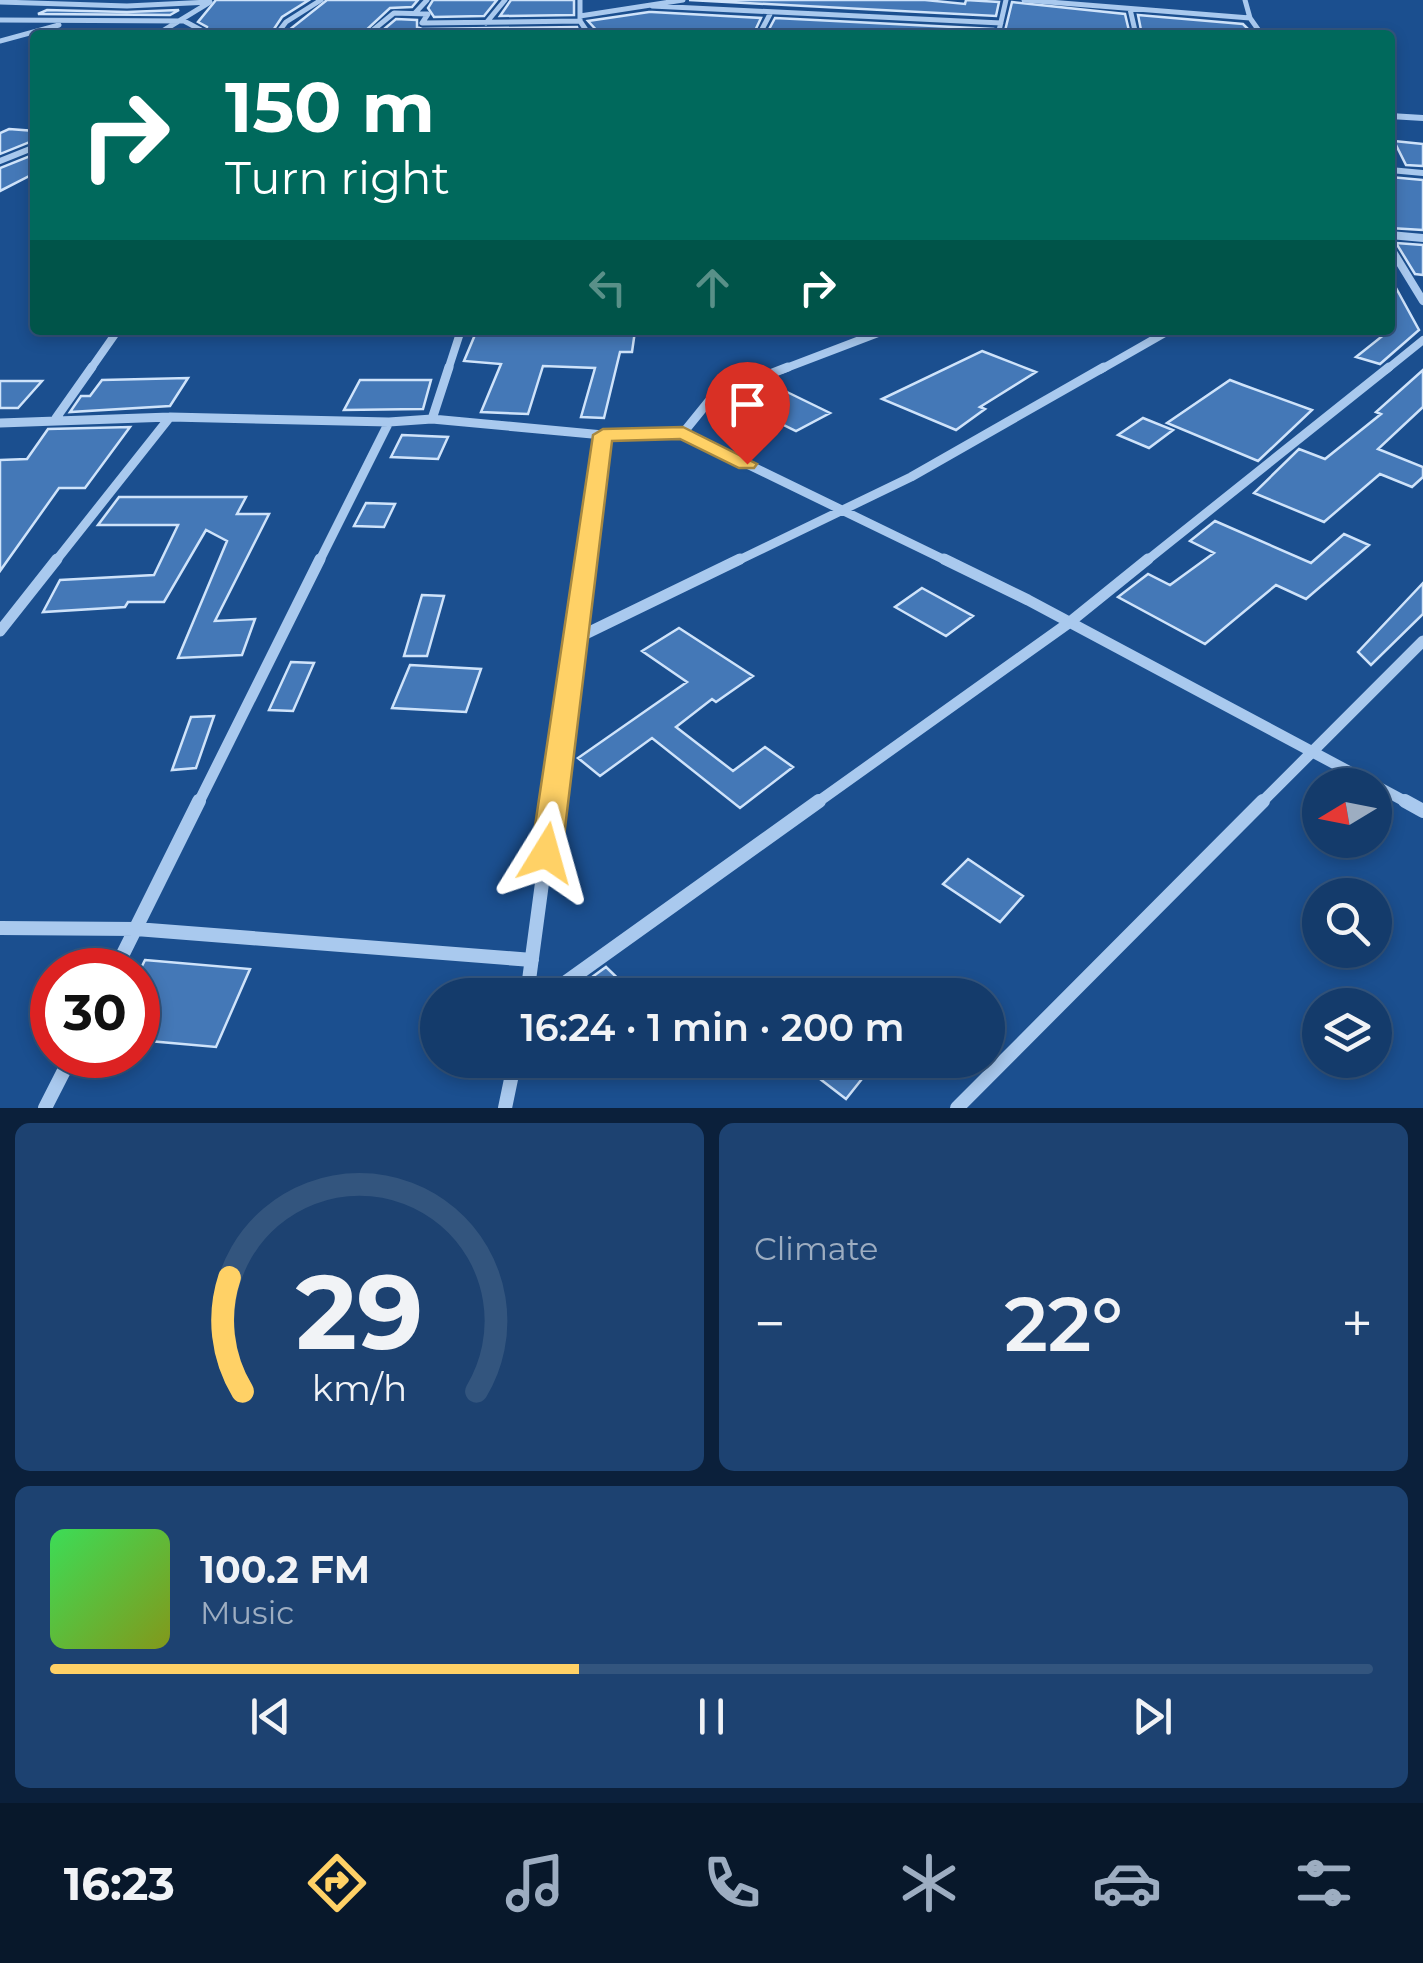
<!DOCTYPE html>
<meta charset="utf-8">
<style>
:root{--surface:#143b6b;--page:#1d4271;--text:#f1f3f6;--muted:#9dadc1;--line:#33557e;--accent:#ffd166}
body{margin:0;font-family:Montserrat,sans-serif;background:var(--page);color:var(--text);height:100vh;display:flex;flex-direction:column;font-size:38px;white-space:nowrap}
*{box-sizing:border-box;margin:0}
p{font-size:32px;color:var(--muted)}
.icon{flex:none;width:55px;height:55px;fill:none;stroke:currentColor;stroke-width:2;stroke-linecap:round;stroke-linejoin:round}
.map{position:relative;height:1108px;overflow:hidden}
.details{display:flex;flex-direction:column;gap:15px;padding:15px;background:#0b203b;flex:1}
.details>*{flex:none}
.top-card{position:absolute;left:30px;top:30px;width:1365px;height:305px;border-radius:10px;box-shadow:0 5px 15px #0003,0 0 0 2px var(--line);background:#00695c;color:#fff;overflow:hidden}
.needle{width:65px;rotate:260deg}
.controls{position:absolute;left:1302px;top:768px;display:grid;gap:20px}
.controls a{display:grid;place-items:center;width:90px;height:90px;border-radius:50%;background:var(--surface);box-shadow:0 5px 15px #0003,0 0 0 2px var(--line);font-size:50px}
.speed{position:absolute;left:30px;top:948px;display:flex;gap:20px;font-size:50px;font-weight:700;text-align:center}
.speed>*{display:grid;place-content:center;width:130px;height:130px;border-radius:50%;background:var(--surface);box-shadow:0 5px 15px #0003,0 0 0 2px var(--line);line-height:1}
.speed .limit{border:15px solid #d22;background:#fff;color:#111}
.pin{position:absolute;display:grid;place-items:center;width:85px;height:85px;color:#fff;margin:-102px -42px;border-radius:50% 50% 50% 0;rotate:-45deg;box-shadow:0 0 10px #0007}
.pin .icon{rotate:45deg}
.me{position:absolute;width:110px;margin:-55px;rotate:8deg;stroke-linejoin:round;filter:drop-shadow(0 0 8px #0008)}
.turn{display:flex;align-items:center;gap:35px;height:210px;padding:0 30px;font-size:45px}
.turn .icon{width:130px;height:130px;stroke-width:2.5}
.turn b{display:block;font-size:70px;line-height:85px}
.lanes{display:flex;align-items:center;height:95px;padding:0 30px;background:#0003;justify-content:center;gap:50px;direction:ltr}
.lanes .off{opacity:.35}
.big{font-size:75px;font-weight:600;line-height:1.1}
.details .widget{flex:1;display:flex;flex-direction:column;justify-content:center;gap:15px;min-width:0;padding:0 35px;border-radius:15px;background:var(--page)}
.details .dial{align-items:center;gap:0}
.dial svg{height:260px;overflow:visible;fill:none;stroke:var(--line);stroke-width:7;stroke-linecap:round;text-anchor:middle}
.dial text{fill:var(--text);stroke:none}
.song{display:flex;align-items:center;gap:30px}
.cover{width:120px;height:120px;border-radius:15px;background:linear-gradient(135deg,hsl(130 70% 55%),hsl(70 70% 35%))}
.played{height:10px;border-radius:5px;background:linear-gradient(90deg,var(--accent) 40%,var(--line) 40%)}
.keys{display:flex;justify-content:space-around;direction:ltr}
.heat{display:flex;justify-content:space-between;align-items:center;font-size:55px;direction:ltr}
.details .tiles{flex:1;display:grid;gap:15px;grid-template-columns:1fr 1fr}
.widget:last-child{grid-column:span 2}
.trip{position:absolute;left:420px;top:978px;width:585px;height:100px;border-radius:50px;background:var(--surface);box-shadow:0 5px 15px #0003,0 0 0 2px var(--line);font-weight:600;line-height:100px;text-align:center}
.menu{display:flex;height:160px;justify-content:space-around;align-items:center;background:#08182b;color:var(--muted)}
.menu .icon{width:70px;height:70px}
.menu .current{color:var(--accent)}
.menu b{font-size:45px;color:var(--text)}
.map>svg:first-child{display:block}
</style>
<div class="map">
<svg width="1423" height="1108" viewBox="0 0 1423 1108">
<rect width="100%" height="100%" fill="#1b4f8f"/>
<path fill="#4478b7" stroke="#cfe3fa" stroke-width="2.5" d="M 216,0 L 309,0 L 282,17 L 270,35 L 205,35 L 207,27 L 198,22 Z
M 327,0 L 418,0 L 412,7 L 390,8 L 361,35 L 284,34 Z
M 433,0 L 497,0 L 484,16 L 434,17 L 428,8 Z
M 511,0 L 574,0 L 574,15 L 500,16 Z
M 689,0 L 925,0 L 965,4 L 966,0 L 999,2 L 996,16 Z
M 1012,2 L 1125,14 L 1130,35 L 1004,35 Z
M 47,10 L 127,12 L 179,10 L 170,15 L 38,14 Z
M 649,12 L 652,12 L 761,18 L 753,35 L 601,35 L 588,21 Z
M 1138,15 L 1243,24 L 1254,35 L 1142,35 Z
M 775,18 L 993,29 L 992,35 L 766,35 Z
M 396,19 L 417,20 L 417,27 L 422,29 L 577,27 L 578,30 L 377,35 Z
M 9,129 L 35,131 L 35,140 L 0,154 L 0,133 Z
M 1394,141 L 1423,144 L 1423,166 L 1406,165 Z
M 35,154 L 35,173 L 0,191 L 0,168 Z
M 1390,177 L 1423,180 L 1423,230 L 1390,228 Z
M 1396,243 L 1423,245 L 1423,275 L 1415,274 Z
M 1390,277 L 1419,330 L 1380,364 L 1356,357 L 1390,330 Z
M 477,330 L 626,330 L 635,331 L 632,352 L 620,352 L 604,418 L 581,417 L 595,368 L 543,366 L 528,414 L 481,412 L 501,364 L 464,361 Z
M 982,351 L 1036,372 L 980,407 L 985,409 L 956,430 L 882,399 Z
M 1423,370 L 1423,407 L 1378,449 L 1423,467 L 1423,477 L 1412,487 L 1380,474 L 1324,522 L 1254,493 L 1299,449 L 1325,459 L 1381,414 L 1376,412 Z
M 188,378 L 170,406 L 70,412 L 81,396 L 90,396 L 102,380 Z
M 360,380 L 431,380 L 423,409 L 344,410 Z
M 1230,380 L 1243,385 L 1312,410 L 1258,461 L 1167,423 Z
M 0,381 L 42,381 L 18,408 L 0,408 Z
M 787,392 L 830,413 L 796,431 L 753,410 Z
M 1143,418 L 1173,430 L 1149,448 L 1118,435 Z
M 130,427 L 85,488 L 59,488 L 0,571 L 0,460 L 27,459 L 48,429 Z
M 402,435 L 448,437 L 438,459 L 391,457 Z
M 119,497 L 246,497 L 237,514 L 269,514 L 215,621 L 255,619 L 242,655 L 178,658 L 227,541 L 206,530 L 164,602 L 128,602 L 125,607 L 43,612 L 60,580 L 154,575 L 178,525 L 98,525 Z
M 366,503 L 395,504 L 384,527 L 354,526 Z
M 1215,521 L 1311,563 L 1344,534 L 1369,545 L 1306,599 L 1276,585 L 1205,644 L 1118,597 L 1148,574 L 1170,585 L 1214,553 L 1190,541 Z
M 1423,583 L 1423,614 L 1371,665 L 1358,652 Z
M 922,588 L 973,616 L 946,636 L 895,607 Z
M 422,595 L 444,596 L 427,656 L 404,656 Z
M 679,628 L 753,676 L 716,702 L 712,699 L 676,727 L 733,771 L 765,747 L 793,767 L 740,808 L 652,738 L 600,776 L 578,758 L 687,682 L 642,651 Z
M 291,662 L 314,663 L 293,711 L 269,710 Z
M 410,665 L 481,669 L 466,712 L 392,708 Z
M 214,716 L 196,768 L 172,770 L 191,717 Z
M 968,859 L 1023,896 L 1000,922 L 943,884 Z
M 145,960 L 250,969 L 216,1047 L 138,1040 L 138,974 Z
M 606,967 L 635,995 L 568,995 L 588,980 Z
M 822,1060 L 877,1060 L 846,1099 L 811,1072 Z"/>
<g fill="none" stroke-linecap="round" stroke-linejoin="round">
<path stroke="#a9c9ee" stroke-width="5" d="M 580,0 L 580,21 L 588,33 L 595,35
M 1024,0 L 1250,18
M 1245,0 L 1250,18 L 1262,35
M 0,2 L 127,6 L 210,2
M 652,6 L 1001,23
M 1130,9 L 1136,35
M 415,13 L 427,0
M 580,16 L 683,0
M 0,20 L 184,21 L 201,30 L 195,35
M 486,23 L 505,0
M 156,35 L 210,2
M 276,35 L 286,22 L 321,0
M 367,35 L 394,13 L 428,14 L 422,23 L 580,21
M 759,35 L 770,14
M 998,35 L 1006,0
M 0,41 L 59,25"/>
<path stroke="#a9c9ee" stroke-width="6" d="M 1390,116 L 1423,118
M 0,161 L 35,147
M 1390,170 L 1423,173"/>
<path stroke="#a9c9ee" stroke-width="8" d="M 1390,235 L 1423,238
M 1390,247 L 1423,301
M 90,370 L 118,330
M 448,370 L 461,330
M 781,370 L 886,330
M 1100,370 L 1170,330
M 1386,370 L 1423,340"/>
<path stroke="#a9c9ee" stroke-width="9" d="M 56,418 L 92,367
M 432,419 L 449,367
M 0,423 L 170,417 L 389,422 L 432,419 L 603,435 L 683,433 L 949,562
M 683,433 L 713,396 L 788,367
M 55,562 L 170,417
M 319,562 L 389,422
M 586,562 L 603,435
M 735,562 L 911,477 L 1104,367
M 1145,562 L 1389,367"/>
<path stroke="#a9c9ee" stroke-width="11" d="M 944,559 L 1028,600 L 1410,804
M 0,631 L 57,559
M 575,639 L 740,559
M 198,804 L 320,559
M 553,804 L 586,559
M 815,804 L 1070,622 L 1148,559
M 1260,804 L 1423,641"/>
<path stroke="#a9c9ee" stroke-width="14" d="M 1405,801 L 1423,811
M 0,928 L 136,929 L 532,960
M 115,970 L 199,801
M 527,995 L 553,801
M 548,995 L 819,801
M 45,1108 L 72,1055
M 505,1108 L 515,1060
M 957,1108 L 1263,801"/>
</g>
<path fill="#ffd166" stroke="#a68842" stroke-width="2.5" d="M 683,427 L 757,464 L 754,468 L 739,468 L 680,439 L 612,441 L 562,853 L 557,861 L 546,865 L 536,861 L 531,853 L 593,435 L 603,429 Z"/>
</svg>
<div class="controls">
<a><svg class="needle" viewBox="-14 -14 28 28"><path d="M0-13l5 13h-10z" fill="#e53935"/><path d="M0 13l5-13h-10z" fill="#9dadc1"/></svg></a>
<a><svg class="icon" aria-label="search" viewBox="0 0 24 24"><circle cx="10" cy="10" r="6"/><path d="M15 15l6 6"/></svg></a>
<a><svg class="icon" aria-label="layers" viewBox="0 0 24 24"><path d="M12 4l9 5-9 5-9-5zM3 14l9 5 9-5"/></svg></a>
</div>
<div class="speed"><div class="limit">30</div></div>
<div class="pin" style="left:747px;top:464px;background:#d93025"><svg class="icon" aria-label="arrive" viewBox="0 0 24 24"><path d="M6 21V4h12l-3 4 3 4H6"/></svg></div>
<svg class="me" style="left:546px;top:853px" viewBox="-20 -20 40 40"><path d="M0-17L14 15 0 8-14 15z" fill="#ffd166" stroke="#fff" stroke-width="4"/></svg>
<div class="trip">16:24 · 1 min · 200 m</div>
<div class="top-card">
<div class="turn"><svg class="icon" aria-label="right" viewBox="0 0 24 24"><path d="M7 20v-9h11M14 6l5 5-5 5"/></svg><div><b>150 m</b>Turn right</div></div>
<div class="lanes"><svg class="icon off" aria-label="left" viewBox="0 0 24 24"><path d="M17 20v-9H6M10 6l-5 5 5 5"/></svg><svg class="icon off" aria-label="ahead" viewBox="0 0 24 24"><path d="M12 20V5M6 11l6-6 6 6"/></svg><svg class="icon" aria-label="right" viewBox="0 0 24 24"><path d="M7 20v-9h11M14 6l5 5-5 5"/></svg></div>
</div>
</div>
<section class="details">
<div class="tiles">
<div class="widget dial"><svg viewBox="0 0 100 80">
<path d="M14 69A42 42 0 1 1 86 69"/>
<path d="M14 69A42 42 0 0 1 10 34" stroke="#ffd166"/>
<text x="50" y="56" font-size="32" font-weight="700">29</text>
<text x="50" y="72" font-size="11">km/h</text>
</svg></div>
<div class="widget"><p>Climate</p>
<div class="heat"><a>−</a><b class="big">22°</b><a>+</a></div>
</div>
<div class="widget">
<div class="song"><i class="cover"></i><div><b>100.2 FM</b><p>Music</p></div></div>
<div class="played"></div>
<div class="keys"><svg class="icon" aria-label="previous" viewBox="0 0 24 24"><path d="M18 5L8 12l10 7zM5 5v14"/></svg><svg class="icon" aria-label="pause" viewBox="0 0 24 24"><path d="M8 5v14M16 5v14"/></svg><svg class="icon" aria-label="next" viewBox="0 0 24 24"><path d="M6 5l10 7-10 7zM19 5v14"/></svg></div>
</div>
</div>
</section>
<nav class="menu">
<b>16:23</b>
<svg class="icon current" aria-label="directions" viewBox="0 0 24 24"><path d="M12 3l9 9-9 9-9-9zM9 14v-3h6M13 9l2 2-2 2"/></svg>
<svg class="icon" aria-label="music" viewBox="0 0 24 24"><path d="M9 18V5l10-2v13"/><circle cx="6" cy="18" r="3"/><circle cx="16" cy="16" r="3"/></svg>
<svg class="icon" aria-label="phone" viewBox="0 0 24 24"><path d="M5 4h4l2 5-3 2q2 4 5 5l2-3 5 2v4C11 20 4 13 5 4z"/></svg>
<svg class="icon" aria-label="climate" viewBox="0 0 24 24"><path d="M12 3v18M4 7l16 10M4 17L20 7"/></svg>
<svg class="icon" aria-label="car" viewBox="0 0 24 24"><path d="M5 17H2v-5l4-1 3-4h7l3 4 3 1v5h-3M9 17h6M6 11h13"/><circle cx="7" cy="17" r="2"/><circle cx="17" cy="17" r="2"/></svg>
<svg class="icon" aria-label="filters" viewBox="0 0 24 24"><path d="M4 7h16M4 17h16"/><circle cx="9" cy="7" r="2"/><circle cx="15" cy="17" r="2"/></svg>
</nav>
